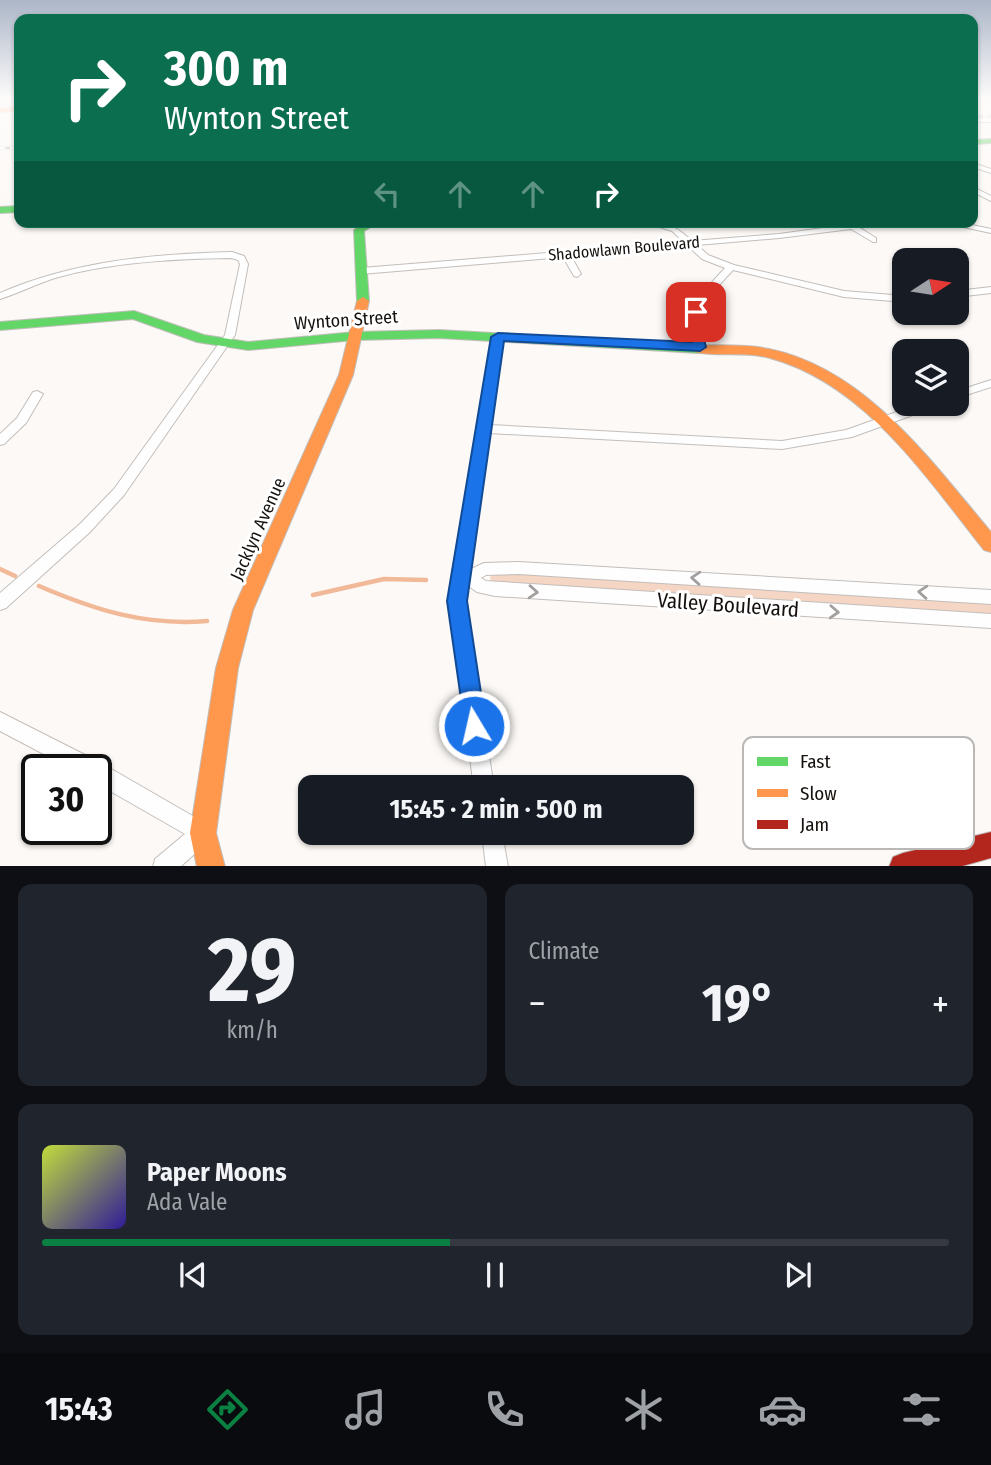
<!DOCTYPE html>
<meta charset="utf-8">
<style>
:root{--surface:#171b24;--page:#20242c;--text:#f1f3f6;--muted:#9ea1a6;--line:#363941;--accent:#0b8043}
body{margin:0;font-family:"Fira Sans Condensed",sans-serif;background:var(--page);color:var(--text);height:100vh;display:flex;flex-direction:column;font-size:26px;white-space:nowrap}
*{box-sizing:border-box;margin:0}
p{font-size:23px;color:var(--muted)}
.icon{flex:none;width:38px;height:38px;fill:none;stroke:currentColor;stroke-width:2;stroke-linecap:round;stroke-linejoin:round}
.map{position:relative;height:866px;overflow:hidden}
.sheet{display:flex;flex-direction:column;gap:18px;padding:18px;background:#0d0f14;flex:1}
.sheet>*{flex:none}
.banner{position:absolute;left:14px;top:14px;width:964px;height:214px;border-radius:14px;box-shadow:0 2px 5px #0004;background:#0b6e4f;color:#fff;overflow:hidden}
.needle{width:46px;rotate:78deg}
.buttons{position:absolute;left:892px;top:248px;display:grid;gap:14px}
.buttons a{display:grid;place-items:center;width:77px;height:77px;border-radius:14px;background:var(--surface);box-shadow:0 2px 5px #0004;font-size:35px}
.speed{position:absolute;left:21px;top:754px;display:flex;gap:14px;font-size:35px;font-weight:700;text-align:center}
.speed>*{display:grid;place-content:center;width:91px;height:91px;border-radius:50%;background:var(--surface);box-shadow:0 2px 5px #0004;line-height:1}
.speed .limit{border:4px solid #111;border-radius:10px;background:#fff;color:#111}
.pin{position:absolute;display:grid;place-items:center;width:60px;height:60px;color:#fff;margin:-30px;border-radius:14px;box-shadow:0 4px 10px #0006}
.me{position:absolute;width:77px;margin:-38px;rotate:351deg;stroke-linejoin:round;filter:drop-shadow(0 0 5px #0008)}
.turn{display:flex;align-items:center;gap:24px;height:147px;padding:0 35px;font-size:32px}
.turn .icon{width:91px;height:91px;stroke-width:2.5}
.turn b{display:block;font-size:49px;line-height:60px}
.lanes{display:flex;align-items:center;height:66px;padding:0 35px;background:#0003;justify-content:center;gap:35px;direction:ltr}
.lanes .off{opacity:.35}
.big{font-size:52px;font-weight:700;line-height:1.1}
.sheet .tile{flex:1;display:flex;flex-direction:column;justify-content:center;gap:10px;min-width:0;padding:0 24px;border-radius:14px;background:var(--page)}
.sheet .dial{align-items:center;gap:0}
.dial b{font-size:91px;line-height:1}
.song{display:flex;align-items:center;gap:21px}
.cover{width:84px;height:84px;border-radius:10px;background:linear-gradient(135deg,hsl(70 70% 55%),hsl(250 70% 35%))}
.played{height:7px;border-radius:4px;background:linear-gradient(90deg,var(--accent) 45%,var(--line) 45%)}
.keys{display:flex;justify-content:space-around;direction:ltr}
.heat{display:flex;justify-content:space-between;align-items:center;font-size:38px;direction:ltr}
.sheet .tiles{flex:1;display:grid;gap:18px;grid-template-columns:1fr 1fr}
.tile:last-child{grid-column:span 2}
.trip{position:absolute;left:298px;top:775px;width:396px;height:70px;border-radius:14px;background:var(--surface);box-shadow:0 2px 5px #0004;font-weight:700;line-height:70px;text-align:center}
.tabs{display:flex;height:112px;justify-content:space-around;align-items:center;background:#090b0e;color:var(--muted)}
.tabs .icon{width:49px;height:49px}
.tabs .current{color:var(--accent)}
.tabs b{font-size:32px;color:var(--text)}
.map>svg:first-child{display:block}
</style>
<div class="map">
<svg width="991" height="867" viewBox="0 0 991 867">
<rect width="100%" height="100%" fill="#fcf9f6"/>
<path fill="#f5d5c3" d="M 498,572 L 991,601 L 991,615 L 491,582 L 490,577 Z"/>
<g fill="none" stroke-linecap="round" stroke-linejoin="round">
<path stroke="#f2b998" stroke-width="4.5" d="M 0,569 L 15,576
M 39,586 C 95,610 145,626 207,621
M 313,595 L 384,579 L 426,580"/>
<defs>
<path id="street" d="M 2,100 L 8,100 L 0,105 Z
M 979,100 L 991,101 L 991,105 L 980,101 Z
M 973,118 L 991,118 L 991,122 L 973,122 Z
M 973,163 L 991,169 L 991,173 L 973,167 Z
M 973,187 L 991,196 L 991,201 L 973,192 Z
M 372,222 L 394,222 C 389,226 377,226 372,222 Z
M 644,222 C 667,222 676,226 692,241 L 779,234 L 867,222 L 891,222 L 860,228 L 876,238 L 876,242 L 873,242 L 851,229 L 779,238 L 697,245 L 708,255 L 734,265 L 844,291 L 905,296 L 905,302 L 844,297 L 733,270 C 708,297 696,309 705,347 L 700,350 L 695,347 C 687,308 700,295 725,268 L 702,259 L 688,246 L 571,256 L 581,274 L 577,277 L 574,276 L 563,257 L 361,274 L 357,271 L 361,268 L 684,242 L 672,231 Z
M 940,222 L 958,222 L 991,229 L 991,233 Z
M 232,252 L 244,256 L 248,264 L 235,335 L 124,495 L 90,532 L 6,608 L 0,610 L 0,593 L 80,524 L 114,489 L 225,335 L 240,264 L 238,260 L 231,258 C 173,259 112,262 55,278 C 36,284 19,293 0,299 L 0,293 C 74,261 153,254 232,252 Z
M 991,287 L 991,293 L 957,297 L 957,291 Z
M 498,334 L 503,337 L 490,425 L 782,441 L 846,430 L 919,404 L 937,404 L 935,407 L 852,437 L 782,449 L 489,433 L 469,570 L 484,563 L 519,562 L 991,590 L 991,604 L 519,574 L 486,575 L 481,578 L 486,581 L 991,614 L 991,628 L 495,596 L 477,592 L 467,585 L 465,601 L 494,788 L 474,788 L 449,601 L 451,578 L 477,431 L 476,429 L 478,426 L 493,337 Z
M 991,380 L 991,387 L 957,398 L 957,391 Z
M 37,391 L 43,394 L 26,423 L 4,444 L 0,445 L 0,434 L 17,418 L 33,392 Z
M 0,712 L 101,763 L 210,826 L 213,833 L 210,840 L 180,867 L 153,867 L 155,859 L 185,834 L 96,783 L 96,770 L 74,770 L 0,731 Z
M 482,833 L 502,833 L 508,867 L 486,867 Z"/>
<path id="fast" d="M 991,139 L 991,143 L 973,144 L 973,140 Z
M 19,206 L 19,212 L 0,213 L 0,207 Z
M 366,222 L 379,222 L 364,231 L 369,301 L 363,305 L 357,301 L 354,230 Z
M 134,311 L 204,335 L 248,342 L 355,332 L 439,330 L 700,345 L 707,349 L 700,353 L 439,338 L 355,340 L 248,350 L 197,342 L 133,319 L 0,330 L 0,322 Z"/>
<path id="slow" d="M 19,107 L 19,111 L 0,112 L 0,108 Z
M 363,297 L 369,301 L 353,375 L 253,610 L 238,668 L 216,833 L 225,867 L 197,867 L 190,833 L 216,668 L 233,610 L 339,375 L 357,301 Z
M 700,345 C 723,346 747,344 769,349 C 866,369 931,461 991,532 L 991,552 L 984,550 C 926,477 865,384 770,358 C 745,351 719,357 695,352 L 693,349 Z"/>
<path id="jam" d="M 991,832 L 991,858 L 959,867 L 889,867 L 893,857 L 903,853 Z"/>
</defs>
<use href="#street" stroke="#c2bebb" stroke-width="2"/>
<use href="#fast" stroke="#c2bebb" stroke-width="2"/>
<use href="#slow" stroke="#c2bebb" stroke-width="2"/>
<use href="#jam" stroke="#c2bebb" stroke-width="2"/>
<use href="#street" fill="#fffefe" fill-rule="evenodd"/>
<use href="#fast" fill="#63d668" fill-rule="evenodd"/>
<use href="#slow" fill="#ff974d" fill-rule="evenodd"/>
<use href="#jam" fill="#b3261e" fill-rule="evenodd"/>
<defs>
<path id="rail" d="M 973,117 L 991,116
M 0,148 L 19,148"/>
</defs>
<use href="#rail" stroke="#c4c3c1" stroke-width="2.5"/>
<use href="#rail" stroke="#fff" stroke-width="2" stroke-dasharray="5" stroke-linecap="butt"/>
</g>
<defs><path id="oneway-chevron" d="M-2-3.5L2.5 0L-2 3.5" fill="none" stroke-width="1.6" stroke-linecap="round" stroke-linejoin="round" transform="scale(1.75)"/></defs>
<g stroke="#a29f9e">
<use href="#oneway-chevron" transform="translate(696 578) rotate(-176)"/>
<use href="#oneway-chevron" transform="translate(533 592) rotate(4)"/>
<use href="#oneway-chevron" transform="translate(923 592) rotate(-176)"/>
<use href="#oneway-chevron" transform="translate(834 612) rotate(3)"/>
</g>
<linearGradient id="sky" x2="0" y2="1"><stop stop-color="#acb6c8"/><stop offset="0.45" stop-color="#fefcfb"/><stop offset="1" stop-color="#fefcfb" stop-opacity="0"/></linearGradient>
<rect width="991" height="221" fill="url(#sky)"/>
<path fill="#1a73e8" stroke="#114b97" stroke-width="2" d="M 696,308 L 703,312 L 702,332 L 706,347 L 700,351 L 504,341 L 467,601 L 486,726 L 483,734 L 474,738 L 466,734 L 447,601 L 491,337 L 498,333 L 692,342 L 690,312 Z"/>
<g text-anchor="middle" stroke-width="6" stroke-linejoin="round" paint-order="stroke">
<g font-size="16" fill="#16110e" stroke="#fff">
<text transform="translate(624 248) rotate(-5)" y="6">Shadowlawn Boulevard</text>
</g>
<g font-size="18" fill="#16110e" stroke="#fff">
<text transform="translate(346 320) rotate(-4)" y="6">Wynton Street</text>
<text transform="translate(258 529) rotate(-66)" y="6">Jacklyn Avenue</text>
</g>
<g font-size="21" fill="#16110e" stroke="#fff">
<text transform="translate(728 605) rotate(4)" y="7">Valley Boulevard</text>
</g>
</g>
<rect x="743" y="737" width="231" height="112" rx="10" fill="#fff" stroke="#b9b8b7" stroke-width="2"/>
<rect x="757" y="757" width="31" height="9" fill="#63d668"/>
<rect x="757" y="789" width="31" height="8" fill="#ff974d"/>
<rect x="757" y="820" width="31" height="9" fill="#b3261e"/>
<g font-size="19" fill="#16110e">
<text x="800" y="768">Fast</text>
<text x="800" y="800">Slow</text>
<text x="800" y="831">Jam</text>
</g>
</svg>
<div class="buttons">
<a><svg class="needle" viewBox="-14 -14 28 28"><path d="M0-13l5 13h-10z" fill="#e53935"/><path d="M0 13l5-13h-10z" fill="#9ea1a6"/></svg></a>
<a><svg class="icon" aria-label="layers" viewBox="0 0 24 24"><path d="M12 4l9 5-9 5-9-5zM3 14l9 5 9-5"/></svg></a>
</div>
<div class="speed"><div class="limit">30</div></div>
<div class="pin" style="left:696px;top:312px;background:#d93025"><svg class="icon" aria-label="arrive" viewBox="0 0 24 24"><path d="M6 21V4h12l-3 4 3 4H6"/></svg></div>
<svg class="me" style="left:474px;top:726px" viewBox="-20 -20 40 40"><circle r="17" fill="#1a73e8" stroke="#fff" stroke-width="3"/><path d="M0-11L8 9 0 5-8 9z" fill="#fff"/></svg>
<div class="trip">15:45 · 2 min · 500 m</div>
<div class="banner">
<div class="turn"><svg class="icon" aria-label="right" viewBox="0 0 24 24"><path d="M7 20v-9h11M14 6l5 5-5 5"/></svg><div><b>300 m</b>Wynton Street</div></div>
<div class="lanes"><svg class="icon off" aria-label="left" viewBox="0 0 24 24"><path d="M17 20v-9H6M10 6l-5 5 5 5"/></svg><svg class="icon off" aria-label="ahead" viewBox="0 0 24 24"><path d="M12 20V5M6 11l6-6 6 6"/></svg><svg class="icon off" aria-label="ahead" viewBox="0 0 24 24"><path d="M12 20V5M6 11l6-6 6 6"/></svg><svg class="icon" aria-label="right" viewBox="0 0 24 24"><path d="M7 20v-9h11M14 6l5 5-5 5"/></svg></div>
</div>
</div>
<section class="sheet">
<div class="tiles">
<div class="tile dial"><b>29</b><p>km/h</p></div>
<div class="tile"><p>Climate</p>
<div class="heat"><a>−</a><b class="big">19°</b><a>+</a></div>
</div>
<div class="tile">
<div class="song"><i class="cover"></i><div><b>Paper Moons</b><p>Ada Vale</p></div></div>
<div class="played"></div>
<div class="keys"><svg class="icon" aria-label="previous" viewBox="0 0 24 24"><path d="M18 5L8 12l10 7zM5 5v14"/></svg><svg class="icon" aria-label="pause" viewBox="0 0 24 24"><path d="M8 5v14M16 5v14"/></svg><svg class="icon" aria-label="next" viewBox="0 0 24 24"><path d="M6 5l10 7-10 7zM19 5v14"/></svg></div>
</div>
</div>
</section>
<nav class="tabs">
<b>15:43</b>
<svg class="icon current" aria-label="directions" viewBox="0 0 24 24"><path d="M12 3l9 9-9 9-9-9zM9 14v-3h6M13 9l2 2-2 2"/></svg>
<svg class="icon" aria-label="music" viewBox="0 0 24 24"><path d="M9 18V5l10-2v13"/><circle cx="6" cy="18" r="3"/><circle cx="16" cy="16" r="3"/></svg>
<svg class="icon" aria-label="phone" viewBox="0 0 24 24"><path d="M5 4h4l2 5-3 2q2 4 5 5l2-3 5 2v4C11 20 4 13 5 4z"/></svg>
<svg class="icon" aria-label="climate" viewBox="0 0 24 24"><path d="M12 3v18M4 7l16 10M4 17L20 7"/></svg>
<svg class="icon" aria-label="car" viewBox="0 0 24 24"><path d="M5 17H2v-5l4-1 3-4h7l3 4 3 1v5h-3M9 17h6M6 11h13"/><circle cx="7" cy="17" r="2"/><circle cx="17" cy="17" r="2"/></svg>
<svg class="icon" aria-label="filters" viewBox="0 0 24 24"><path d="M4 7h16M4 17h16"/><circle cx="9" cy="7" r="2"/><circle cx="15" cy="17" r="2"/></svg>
</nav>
